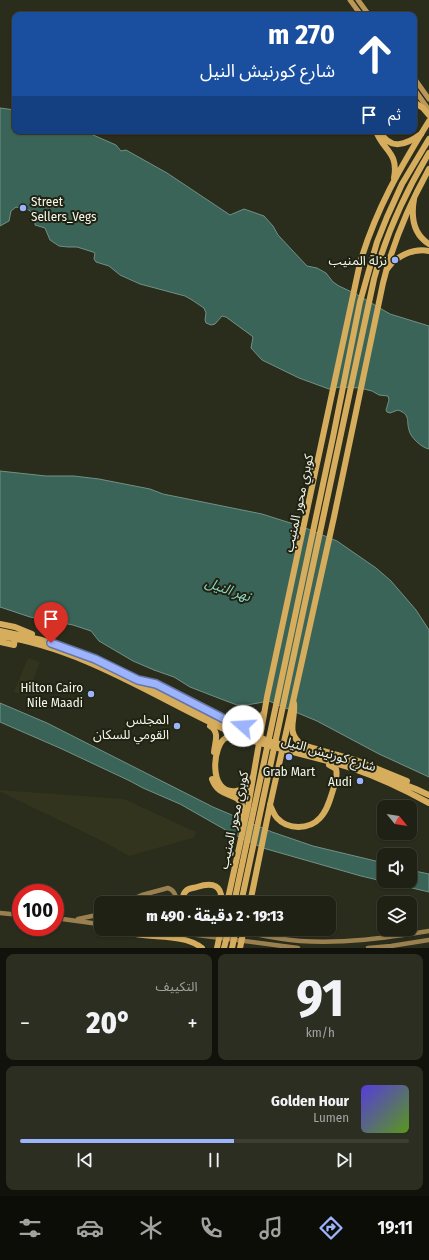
<!DOCTYPE html>
<html lang="ar">
<meta charset="utf-8">
<style>
:root{--surface:#202115;--page:#2d2e22;--text:#f1f3f6;--muted:#a2a3a0;--line:#3d3e34;--accent:#9cb4fd}
body{margin:0;font-family:"Fira Sans Condensed","Noto Sans Arabic",sans-serif;background:var(--page);color:var(--text);direction:rtl;height:100vh;display:flex;flex-direction:column;font-size:15px;white-space:nowrap}
*{box-sizing:border-box;margin:0}
p{font-size:13px;color:var(--muted)}
.icon{flex:none;width:22px;height:22px;fill:none;stroke:currentColor;stroke-width:2;stroke-linecap:round;stroke-linejoin:round}
.map{position:relative;height:948px;overflow:hidden;direction:ltr}
.drawer{display:flex;flex-direction:column;gap:6px;padding:6px;background:#12120c;flex:1}
.drawer>*{flex:none}
.guide{position:absolute;left:12px;top:12px;width:405px;height:122px;border-radius:8px;box-shadow:0 1px 3px #0004,0 0 0 1px var(--line);direction:rtl;background:#1a4fa0;color:#fff;overflow:hidden}
.needle{width:26px;rotate:120deg}
.buttons{position:absolute;left:377px;top:800px;display:grid;gap:8px}
.buttons a{display:grid;place-items:center;width:40px;height:40px;border-radius:8px;background:var(--surface);box-shadow:0 1px 3px #0004,0 0 0 1px var(--line);font-size:20px}
.speed{position:absolute;left:12px;top:884px;display:flex;gap:8px;font-size:20px;font-weight:700;text-align:center}
.speed>*{display:grid;place-content:center;width:52px;height:52px;border-radius:50%;background:var(--surface);box-shadow:0 1px 3px #0004,0 0 0 1px var(--line);line-height:1}
.speed .limit{border:6px solid #d22;background:#fff;color:#111}
.pin{position:absolute;display:grid;place-items:center;width:34px;height:34px;color:#fff;margin:-41px -17px;border-radius:50% 50% 50% 0;rotate:-45deg;box-shadow:0 0 4px #0007}
.pin .icon{rotate:45deg}
.me{position:absolute;width:44px;margin:-22px;rotate:289deg;stroke-linejoin:round;filter:drop-shadow(0 0 3px #0008)}
.turn{display:flex;align-items:center;gap:14px;height:84px;padding:0 16px;font-size:18px}
.turn .icon{width:52px;height:52px;stroke-width:2.5}
.turn b{display:block;font-size:28px;line-height:34px}
.then{display:flex;align-items:center;height:38px;padding:0 16px;background:#0003;gap:8px;font-size:15px}
.big{font-size:30px;font-weight:800;line-height:1.1}
.drawer .tile{flex:1;display:flex;flex-direction:column;justify-content:center;gap:6px;min-width:0;padding:0 14px;border-radius:8px;background:var(--page)}
.drawer .dial{align-items:center;gap:0}
.dial b{font-size:52px;line-height:1}
.song{display:flex;align-items:center;gap:12px}
.cover{width:48px;height:48px;border-radius:6px;background:linear-gradient(135deg,hsl(250 70% 55%),hsl(90 70% 35%))}
.played{height:4px;border-radius:2px;background:linear-gradient(90deg,var(--accent) 55%,var(--line) 55%)}
.keys{display:flex;justify-content:space-around;direction:ltr}
.heat{display:flex;justify-content:space-between;align-items:center;font-size:22px;direction:ltr}
.drawer .tiles{flex:1;display:grid;gap:6px;grid-template-columns:1fr 1fr}
.tile:last-child{grid-column:span 2}
.trip{position:absolute;left:94px;top:896px;width:242px;height:40px;border-radius:8px;background:var(--surface);box-shadow:0 1px 3px #0004,0 0 0 1px var(--line);font-weight:800;line-height:40px;text-align:center;direction:rtl}
.dock{display:flex;height:64px;justify-content:space-around;align-items:center;background:#0d0d08;color:var(--muted)}
.dock .icon{width:28px;height:28px}
.dock .on{color:var(--accent)}
.dock b{font-size:18px;color:var(--text)}
.map>svg:first-child{display:block}
</style>
<div class="map">
<svg width="429" height="948" viewBox="0 0 429 948">
<rect width="100%" height="100%" fill="#2a2c1c"/>
<path fill="#32341d" d="M 28,658 L 40,662 L 27,696 L 14,692 Z
M 0,790 L 124,799 L 196,832 L 193,838 L 129,856 L 98,839 L 3,793 L 0,792 Z"/>
<path fill="#3b6459" stroke="#729085" d="M 0,108 L 15,110 L 15,131 L 84,131 L 116,145 L 121,151 L 126,150 L 167,173 L 230,215 L 244,209 L 264,216 L 273,226 L 278,235 L 307,266 L 317,268 L 326,273 L 333,282 L 339,286 L 356,294 L 390,314 L 429,326 L 429,449 C 422,448 410,437 409,430 C 406,420 411,415 398,410 L 390,413 L 387,412 L 386,410 L 389,400 L 388,396 L 379,395 L 372,391 L 360,388 L 340,387 L 329,389 L 299,378 L 262,360 L 251,348 L 253,337 L 252,336 L 226,317 L 222,316 L 215,324 L 211,325 L 206,323 L 205,320 L 206,313 L 204,308 L 192,300 L 185,296 L 140,284 L 120,275 L 109,266 L 96,262 L 94,259 L 95,253 L 93,252 L 77,247 L 68,247 L 59,246 L 50,240 L 45,228 L 35,225 L 35,216 L 29,210 L 16,207 L 11,211 L 9,221 L 0,226 Z
M 0,471 L 46,476 L 74,476 L 99,479 L 150,489 L 163,494 L 262,514 L 303,527 L 337,541 L 376,568 L 391,581 L 416,610 L 429,630 L 429,777 L 379,754 L 317,721 L 269,701 L 247,705 L 237,705 L 221,699 L 190,687 L 174,677 L 154,670 L 133,661 L 99,641 L 91,631 L 73,625 L 30,617 L 0,607 Z
M 0,703 L 47,723 L 213,807 L 272,832 L 313,846 L 384,863 L 384,881 L 410,881 L 410,870 L 429,874 L 429,892 L 361,876 L 263,848 L 231,833 L 180,804 L 143,788 L 130,781 L 62,749 L 0,722 Z"/>
<g fill="none" stroke-linecap="round" stroke-linejoin="round">
<path stroke="#9b804f" stroke-width="4.5" d="M 123,903 L 142,895 L 168,888 C 175,890 176,897 178,903
M 0,913 L 21,915
M 55,918 L 99,924
M 78,919 L 97,915
M 138,929 L 197,935 L 298,948
M 230,929 C 253,934 276,939 300,941 C 343,944 386,938 429,931
M 368,948 L 391,946 L 429,940"/>
<path stroke="#ba9757" stroke-width="5" d="M 350,0 L 361,15
M 358,0 L 369,15
M 414,78 L 429,99
M 414,89 L 429,110"/>
<path stroke="#d6ad5d" stroke-width="6" d="M 414,102 L 423,108 L 429,115
M 376,131 C 383,151 399,152 394,178
M 380,131 C 390,151 406,145 421,134
M 414,199 C 411,216 413,234 429,244
M 387,269 C 396,256 413,248 429,251
M 0,624 L 15,627 L 32,634
M 0,631 L 42,640 L 78,652 L 112,667 L 204,714 L 236,729 L 272,742 L 349,763 L 416,789 L 429,795
M 0,636 C 87,649 160,701 239,736 C 276,750 316,756 354,769 C 380,778 405,790 429,803
M 0,642 L 14,645 L 15,638
M 144,681 L 156,684 L 238,725 C 250,726 256,721 264,713
M 294,703 C 296,720 285,732 302,745 L 358,761 L 407,781
M 210,726 C 220,732 215,742 214,752
M 238,739 C 234,738 230,736 226,738 C 213,743 207,795 236,791 C 244,790 249,784 252,778
M 212,779 C 219,799 236,791 242,805 C 244,810 244,816 244,821
M 270,805 C 272,809 274,815 277,818 C 288,830 309,830 320,818 C 327,811 330,800 333,790 C 335,784 338,776 336,769 L 329,765
M 183,903 C 183,899 182,894 186,891 C 188,888 194,888 197,887 C 213,882 223,885 221,903
M 119,929 C 143,941 181,931 202,948"/>
<path stroke="#d6ad5d" stroke-width="6" d="M 227,903 L 248,807 L 267,697 L 360,263 C 376,209 400,168 429,121
M 234,903 L 333,437 L 360,302 L 377,242 L 387,217 L 402,184 L 429,139
M 241,903 L 374,279 C 386,234 405,193 429,153
M 250,903 L 270,805 L 334,517 L 383,283 C 393,242 409,205 429,169
M 217,948 L 221,929
M 224,948 L 229,929
M 232,948 L 236,929
M 240,948 L 244,929"/>
</g>
<g fill="none" stroke-linecap="round" stroke-linejoin="round">
<defs>
<path id="route" d="M 51,643 L 95,659 L 138,680 L 156,684 L 234,724 L 243,726"/>
</defs>
<use href="#route" stroke="#6575a4" stroke-width="10"/>
<use href="#route" stroke="#9cb4fd" stroke-width="7"/>
</g>
<g fill="#9cb4fd" stroke="#202212" stroke-width="1.5">
<circle cx="23" cy="208" r="4"/>
<circle cx="395" cy="260" r="4"/>
<circle cx="91" cy="694" r="4"/>
<circle cx="177" cy="726" r="4"/>
<circle cx="289" cy="757" r="4"/>
<circle cx="360" cy="781" r="4"/>
</g>
<g text-anchor="middle" stroke-width="4" stroke-linejoin="round" paint-order="stroke">
<g font-size="13" fill="#f4f6ec" stroke="#202212" text-anchor="end">
<text x="31" y="206" text-anchor="start">Street<tspan x="31" dy="15">Sellers_Vegs</tspan></text>
<text x="387" y="265">نزلة المنيب</text>
<text x="83" y="692">Hilton Cairo<tspan x="83" dy="15">Nile Maadi</tspan></text>
<text x="169" y="724">المجلس<tspan x="169" dy="15">القومي للسكان</tspan></text>
<text x="289" y="776" text-anchor="middle">Grab Mart</text>
<text x="352" y="786">Audi</text>
</g>
<g font-size="13" fill="#f4f6ec" stroke="#202212">
<text transform="translate(298 503) rotate(-78)" y="5">كوبري محور المنيب</text>
<text transform="translate(329 753) rotate(16)" y="5">شارع كورنيش النيل</text>
<text transform="translate(233 820) rotate(-78)" y="5">كوبري محور المنيب</text>
</g>
<g font-size="14" font-style="italic" fill="#8ad4c1" stroke="#202212">
<text transform="translate(228 589) rotate(19)" y="5">نهر النيل</text>
</g>
</g>
</svg>
<div class="buttons">
<a><svg class="needle" viewBox="-14 -14 28 28"><path d="M0-13l5 13h-10z" fill="#e53935"/><path d="M0 13l5-13h-10z" fill="#a2a3a0"/></svg></a>
<a><svg class="icon" aria-label="sound" viewBox="0 0 24 24"><path d="M4 9h4l5-4v14l-5-4H4zM17 9q2 3 0 6"/></svg></a>
<a><svg class="icon" aria-label="layers" viewBox="0 0 24 24"><path d="M12 4l9 5-9 5-9-5zM3 14l9 5 9-5"/></svg></a>
</div>
<div class="speed"><div class="limit">100</div></div>
<div class="pin" style="left:51px;top:643px;background:#d93025"><svg class="icon" aria-label="arrive" viewBox="0 0 24 24"><path d="M6 21V4h12l-3 4 3 4H6"/></svg></div>
<svg class="me" style="left:243px;top:726px" viewBox="-20 -20 40 40"><circle r="19" fill="#fff"/><path d="M0-13L10 11 0 6-10 11z" fill="#9cb4fd"/></svg>
<div class="trip">19:13 · 2 دقيقة · 490 m</div>
<div class="guide">
<div class="turn"><svg class="icon" aria-label="ahead" viewBox="0 0 24 24"><path d="M12 20V5M6 11l6-6 6 6"/></svg><div><b>270 m</b>شارع كورنيش النيل</div></div>
<div class="then">ثم<svg class="icon" aria-label="arrive" viewBox="0 0 24 24"><path d="M6 21V4h12l-3 4 3 4H6"/></svg></div>
</div>
</div>
<section class="drawer">
<div class="tiles">
<div class="tile dial"><b>91</b><p>km/h</p></div>
<div class="tile"><p>التكييف</p>
<div class="heat"><a>−</a><b class="big">20°</b><a>+</a></div>
</div>
<div class="tile">
<div class="song"><i class="cover"></i><div><b>Golden Hour</b><p>Lumen</p></div></div>
<div class="played"></div>
<div class="keys"><svg class="icon" aria-label="previous" viewBox="0 0 24 24"><path d="M18 5L8 12l10 7zM5 5v14"/></svg><svg class="icon" aria-label="pause" viewBox="0 0 24 24"><path d="M8 5v14M16 5v14"/></svg><svg class="icon" aria-label="next" viewBox="0 0 24 24"><path d="M6 5l10 7-10 7zM19 5v14"/></svg></div>
</div>
</div>
</section>
<nav class="dock">
<b>19:11</b>
<svg class="icon on" aria-label="directions" viewBox="0 0 24 24"><path d="M12 3l9 9-9 9-9-9zM9 14v-3h6M13 9l2 2-2 2"/></svg>
<svg class="icon" aria-label="music" viewBox="0 0 24 24"><path d="M9 18V5l10-2v13"/><circle cx="6" cy="18" r="3"/><circle cx="16" cy="16" r="3"/></svg>
<svg class="icon" aria-label="phone" viewBox="0 0 24 24"><path d="M5 4h4l2 5-3 2q2 4 5 5l2-3 5 2v4C11 20 4 13 5 4z"/></svg>
<svg class="icon" aria-label="climate" viewBox="0 0 24 24"><path d="M12 3v18M4 7l16 10M4 17L20 7"/></svg>
<svg class="icon" aria-label="car" viewBox="0 0 24 24"><path d="M5 17H2v-5l4-1 3-4h7l3 4 3 1v5h-3M9 17h6M6 11h13"/><circle cx="7" cy="17" r="2"/><circle cx="17" cy="17" r="2"/></svg>
<svg class="icon" aria-label="filters" viewBox="0 0 24 24"><path d="M4 7h16M4 17h16"/><circle cx="9" cy="7" r="2"/><circle cx="15" cy="17" r="2"/></svg>
</nav>
